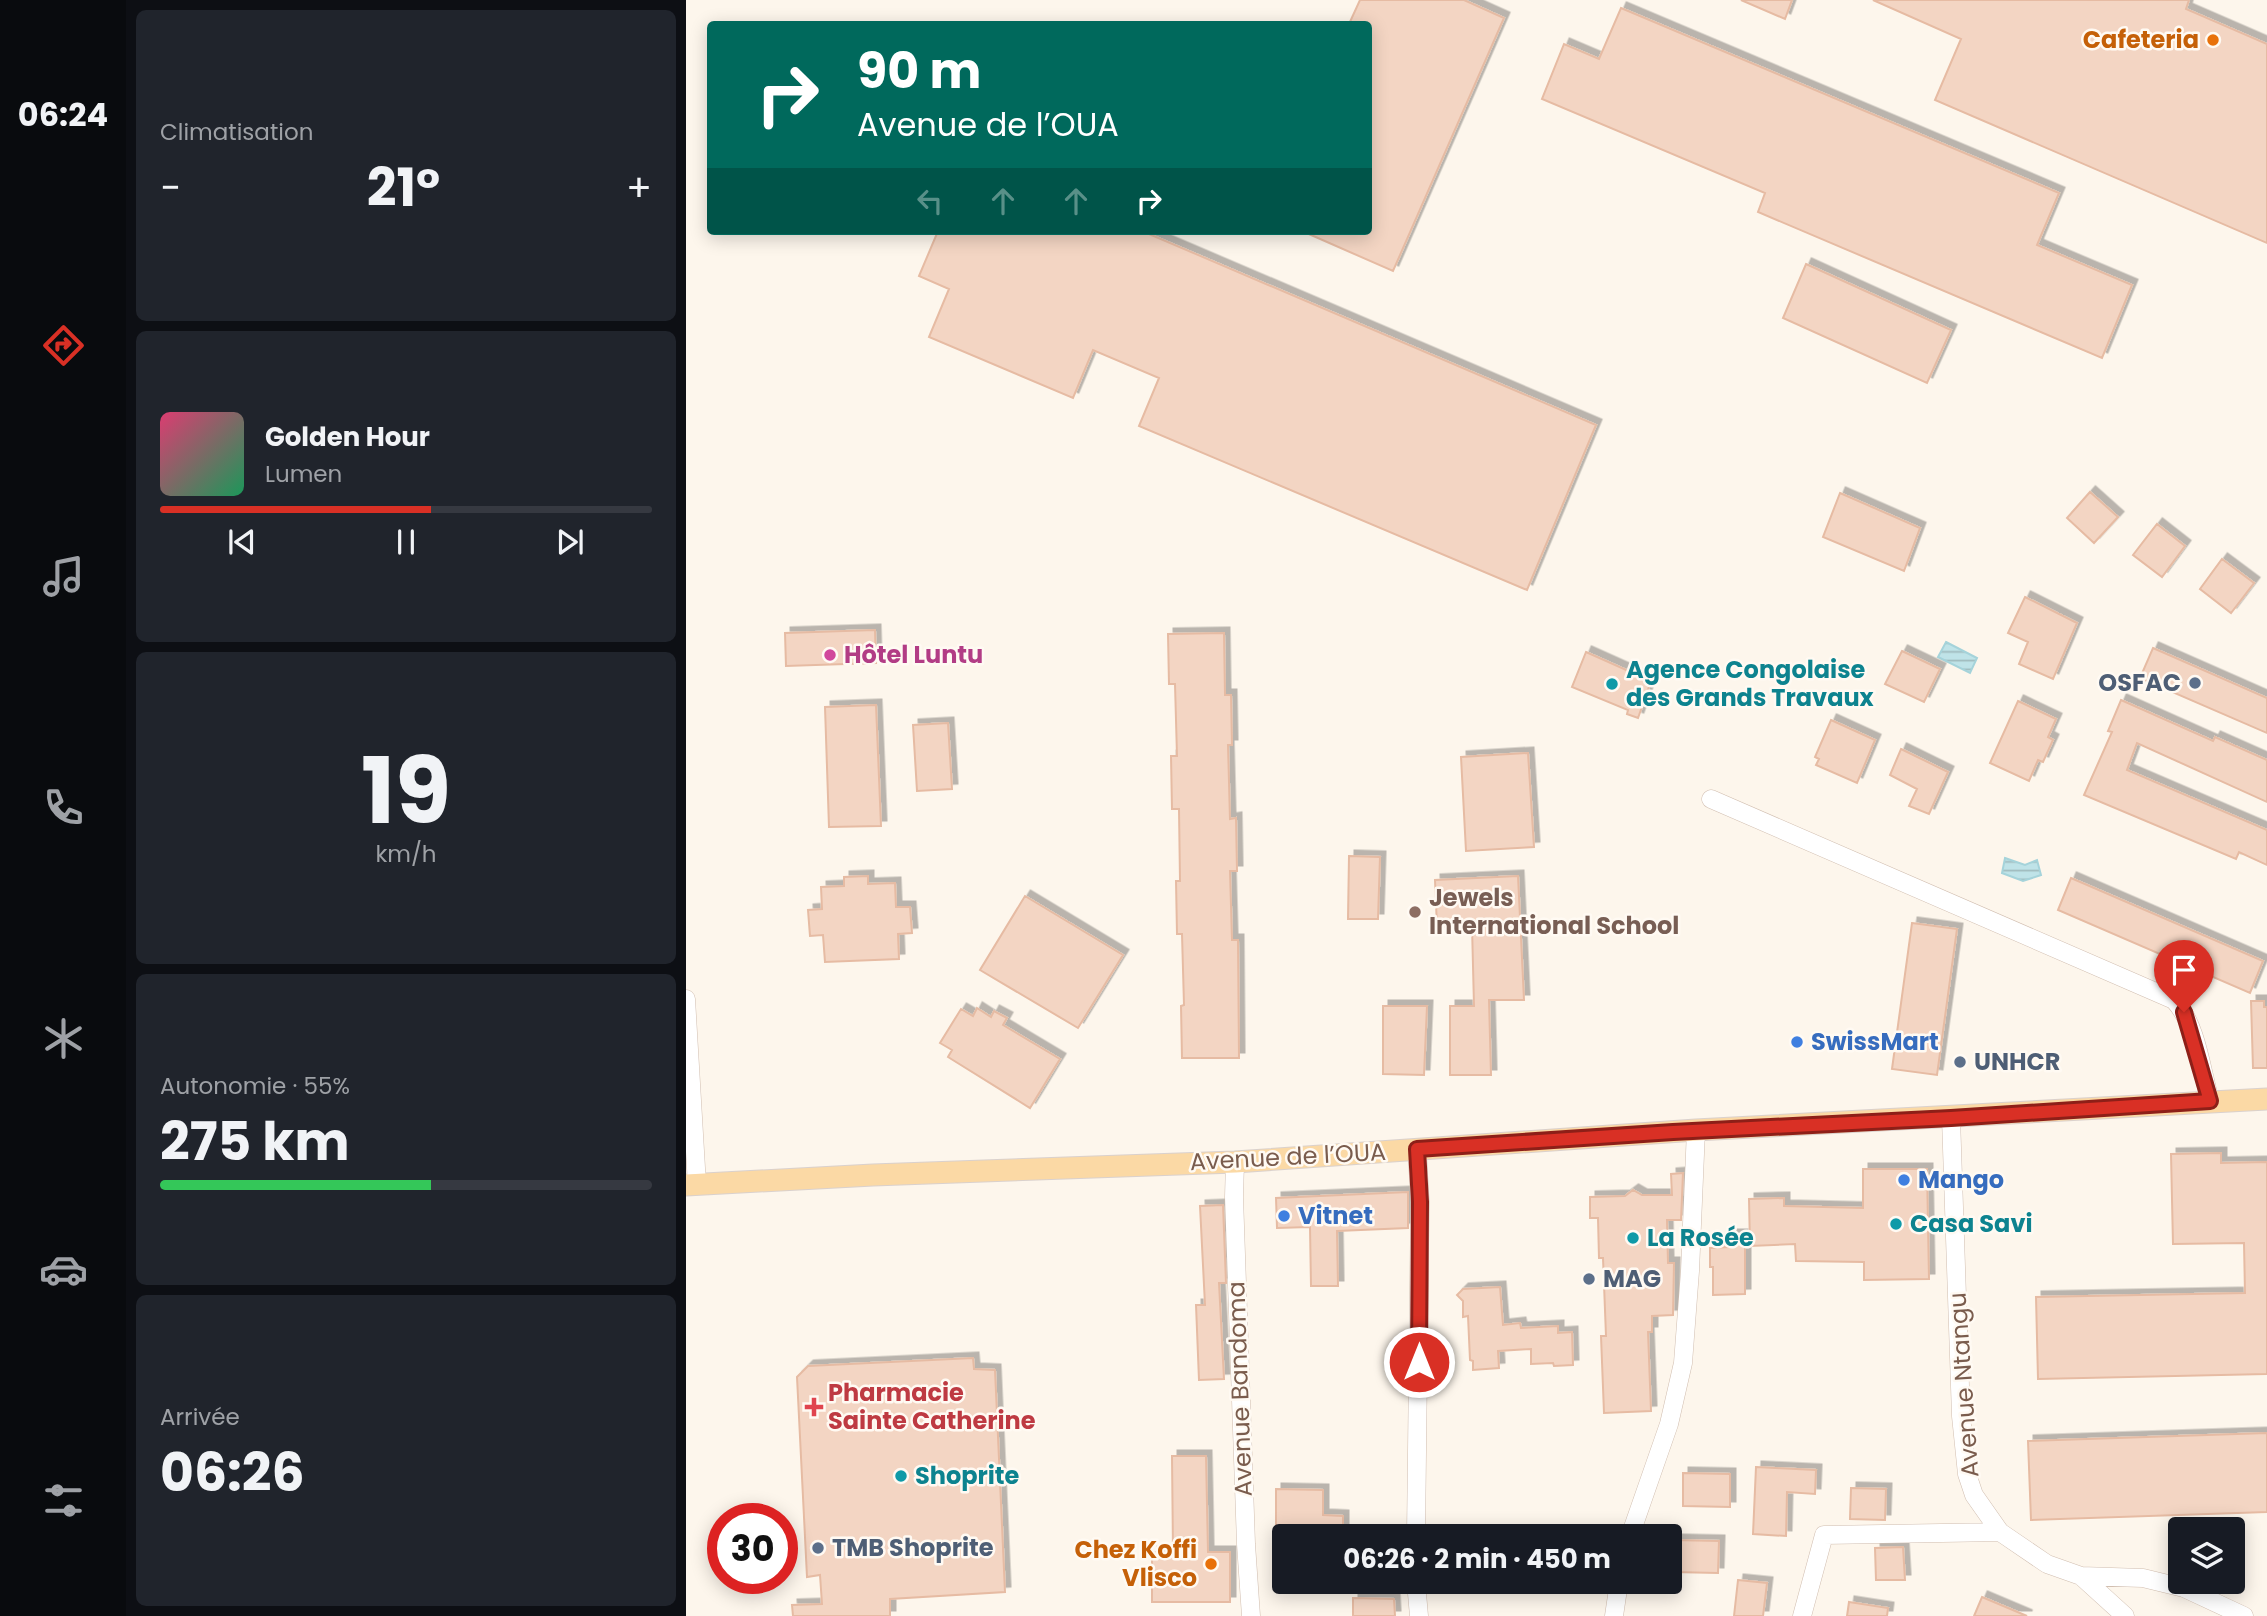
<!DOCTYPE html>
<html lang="fr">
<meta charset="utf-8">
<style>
:root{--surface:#171b24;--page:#20242c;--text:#f1f3f6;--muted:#9ea1a6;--line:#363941;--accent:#d93025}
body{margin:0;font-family:Poppins,sans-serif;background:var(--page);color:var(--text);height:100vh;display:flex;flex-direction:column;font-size:26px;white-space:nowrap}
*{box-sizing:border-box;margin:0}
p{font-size:23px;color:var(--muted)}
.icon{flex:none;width:38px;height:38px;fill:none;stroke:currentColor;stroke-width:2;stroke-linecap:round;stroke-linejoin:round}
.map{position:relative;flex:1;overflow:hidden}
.sheet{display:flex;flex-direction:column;gap:10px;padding:10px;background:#0d0f14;width:560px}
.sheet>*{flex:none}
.guide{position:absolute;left:21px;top:21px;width:665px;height:214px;border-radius:7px;box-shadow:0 4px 18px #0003;background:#00695c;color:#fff;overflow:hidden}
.buttons{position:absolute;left:1482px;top:1517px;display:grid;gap:14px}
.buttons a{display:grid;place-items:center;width:77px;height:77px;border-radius:7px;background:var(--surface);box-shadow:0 4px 18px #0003;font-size:35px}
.speed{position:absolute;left:21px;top:1503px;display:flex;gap:14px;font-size:35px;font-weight:700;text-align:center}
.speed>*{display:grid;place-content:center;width:91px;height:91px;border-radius:50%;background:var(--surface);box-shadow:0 4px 18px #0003;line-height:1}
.speed .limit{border:10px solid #d22;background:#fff;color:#111}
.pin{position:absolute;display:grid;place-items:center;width:60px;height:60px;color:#fff;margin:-72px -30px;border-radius:50% 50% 50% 0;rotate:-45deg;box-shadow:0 0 7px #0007}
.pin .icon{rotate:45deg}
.me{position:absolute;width:77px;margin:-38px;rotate:0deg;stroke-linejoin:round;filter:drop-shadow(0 0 5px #0008)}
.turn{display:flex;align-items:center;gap:24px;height:147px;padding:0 35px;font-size:32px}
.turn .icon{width:91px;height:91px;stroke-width:2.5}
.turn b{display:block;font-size:49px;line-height:60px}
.lanes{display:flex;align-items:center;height:66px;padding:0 35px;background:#0003;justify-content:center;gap:35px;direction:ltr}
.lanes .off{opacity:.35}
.big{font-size:52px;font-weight:700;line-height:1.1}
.sheet .tile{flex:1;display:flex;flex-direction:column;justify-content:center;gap:10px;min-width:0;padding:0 24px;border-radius:10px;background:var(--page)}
.sheet .dial{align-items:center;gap:0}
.dial b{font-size:91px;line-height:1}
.song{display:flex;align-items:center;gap:21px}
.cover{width:84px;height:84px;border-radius:10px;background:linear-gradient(135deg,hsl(340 70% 55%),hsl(150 70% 35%))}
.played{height:7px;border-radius:4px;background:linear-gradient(90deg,var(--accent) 55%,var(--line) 55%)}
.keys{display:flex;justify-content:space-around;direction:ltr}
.heat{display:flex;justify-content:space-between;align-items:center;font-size:38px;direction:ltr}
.charge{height:10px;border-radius:5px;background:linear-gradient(90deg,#34c759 55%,var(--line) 0)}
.trip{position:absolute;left:586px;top:1524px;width:410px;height:70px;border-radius:7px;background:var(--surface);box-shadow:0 4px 18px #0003;font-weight:700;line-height:70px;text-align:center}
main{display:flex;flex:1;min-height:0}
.menu{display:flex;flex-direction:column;width:126px;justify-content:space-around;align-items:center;background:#090b0e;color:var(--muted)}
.menu .icon{width:49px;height:49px}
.menu .current{color:var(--accent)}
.menu b{font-size:32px;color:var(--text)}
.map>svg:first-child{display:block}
</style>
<main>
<nav class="menu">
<b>06:24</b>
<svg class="icon current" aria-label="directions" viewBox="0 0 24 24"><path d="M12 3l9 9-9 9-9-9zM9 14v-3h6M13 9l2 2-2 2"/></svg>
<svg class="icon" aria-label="music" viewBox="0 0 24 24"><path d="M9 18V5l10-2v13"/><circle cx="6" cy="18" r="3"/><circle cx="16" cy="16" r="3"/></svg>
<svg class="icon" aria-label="phone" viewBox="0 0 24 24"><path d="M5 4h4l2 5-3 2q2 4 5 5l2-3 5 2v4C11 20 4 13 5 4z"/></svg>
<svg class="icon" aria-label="climate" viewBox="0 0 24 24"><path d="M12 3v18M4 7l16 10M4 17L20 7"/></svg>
<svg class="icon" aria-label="car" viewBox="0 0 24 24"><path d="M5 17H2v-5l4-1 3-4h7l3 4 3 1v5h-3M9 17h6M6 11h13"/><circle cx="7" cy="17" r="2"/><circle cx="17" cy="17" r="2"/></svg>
<svg class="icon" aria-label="filters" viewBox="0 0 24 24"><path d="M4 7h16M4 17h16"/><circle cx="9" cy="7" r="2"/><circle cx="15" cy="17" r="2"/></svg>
</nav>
<section class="sheet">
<div class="tile"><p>Climatisation</p>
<div class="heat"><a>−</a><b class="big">21°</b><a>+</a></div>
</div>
<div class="tile">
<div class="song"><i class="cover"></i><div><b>Golden Hour</b><p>Lumen</p></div></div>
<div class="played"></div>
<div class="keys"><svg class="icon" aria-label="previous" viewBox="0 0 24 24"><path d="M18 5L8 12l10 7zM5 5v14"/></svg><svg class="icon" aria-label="pause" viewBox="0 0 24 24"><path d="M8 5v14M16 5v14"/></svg><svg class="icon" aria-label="next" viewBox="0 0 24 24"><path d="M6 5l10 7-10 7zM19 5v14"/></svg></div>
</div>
<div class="tile dial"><b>19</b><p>km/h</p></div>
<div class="tile"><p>Autonomie · 55%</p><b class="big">275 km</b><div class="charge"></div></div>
<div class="tile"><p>Arrivée</p><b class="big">06:26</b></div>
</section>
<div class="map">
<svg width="1581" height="1616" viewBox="0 0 1581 1616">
<defs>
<pattern id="water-rules" width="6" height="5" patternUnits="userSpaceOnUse" patternTransform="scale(1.75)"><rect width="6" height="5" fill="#bfe3e8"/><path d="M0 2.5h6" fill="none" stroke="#a0bbbe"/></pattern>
<filter id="shadow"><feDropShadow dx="5.5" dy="-5.5" stdDeviation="0" flood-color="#0004"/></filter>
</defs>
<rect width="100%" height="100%" fill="#fdf6ec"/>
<path fill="url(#water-rules)" stroke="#a5d3da" stroke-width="2" d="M 1260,642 L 1291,658 L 1284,673 L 1252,657 Z
M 1319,858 L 1339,865 L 1351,860 L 1355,875 L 1337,881 L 1316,873 Z"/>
<path fill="#f3d5c3" stroke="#e6bba3" stroke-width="2" filter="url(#shadow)" d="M 674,0 L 778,0 L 818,18 L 707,271 L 616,231 L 682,231 L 682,24 L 663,24 Z
M 1055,0 L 1106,0 L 1099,19 Z
M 1187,0 L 1503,0 L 1500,9 L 1581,44 L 1581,243 L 1249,100 L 1275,39 Z
M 935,8 L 1373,193 L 1351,245 L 1446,285 L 1416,358 L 1072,212 L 1079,193 L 856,99 L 878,44 L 913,59 Z
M 252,231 L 456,231 L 910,425 L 841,590 L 453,426 L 473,378 L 407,350 L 387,398 L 243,337 L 263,289 L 233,276 Z
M 1120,264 L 1265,330 L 1241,383 L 1097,318 Z
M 1404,492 L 1432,517 L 1408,543 L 1381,518 Z
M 1154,493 L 1234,528 L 1218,571 L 1137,537 Z
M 1471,524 L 1499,546 L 1476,577 L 1447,555 Z
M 1536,559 L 1568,583 L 1545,613 L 1514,589 Z
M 1339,597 L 1391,623 L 1367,679 L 1333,664 L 1342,642 L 1322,633 Z
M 189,630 L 190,663 L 100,666 L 99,633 Z
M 538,633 L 539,695 L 545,695 L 546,745 L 542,745 L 544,819 L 550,818 L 551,871 L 544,871 L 546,940 L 552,940 L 553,1058 L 496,1058 L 495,1006 L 498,1005 L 496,934 L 491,934 L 490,881 L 494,881 L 493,809 L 486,809 L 485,756 L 491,756 L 489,684 L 483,684 L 482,634 Z
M 1467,648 L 1581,698 L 1581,733 L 1454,678 Z
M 1216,651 L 1254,669 L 1238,702 L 1199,684 Z
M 900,652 L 965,681 L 952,718 L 941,714 L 942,710 L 886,687 Z
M 1435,700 L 1527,741 L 1529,737 L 1581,760 L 1581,802 L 1451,743 L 1441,770 L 1581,830 L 1581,865 L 1553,852 L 1550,859 L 1398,795 L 1426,732 L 1422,731 Z
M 1332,701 L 1370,719 L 1362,737 L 1367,740 L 1357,762 L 1352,760 L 1343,781 L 1304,763 Z
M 190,705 L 195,826 L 143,827 L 139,707 Z
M 1145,720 L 1189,740 L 1171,783 L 1130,765 L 1133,759 L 1129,757 Z
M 262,723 L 266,789 L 231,791 L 227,725 Z
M 1215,749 L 1262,772 L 1243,814 L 1223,806 L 1231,789 L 1204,775 Z
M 842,753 L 848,847 L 780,851 L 775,757 Z
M 663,856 L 694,857 L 692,919 L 662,919 Z
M 182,876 L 182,884 L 209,883 L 210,907 L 224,907 L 226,933 L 212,934 L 213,959 L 139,962 L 137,935 L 124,936 L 122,910 L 136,909 L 135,887 L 158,886 L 158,877 Z
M 832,876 L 838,1000 L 803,1000 L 805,1075 L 764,1075 L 764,1006 L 788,1006 L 786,926 L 751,927 L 749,880 Z
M 1385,878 L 1577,961 L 1564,993 L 1372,910 Z
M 339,896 L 437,955 L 392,1028 L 294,970 Z
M 1226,923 L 1271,929 L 1251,1075 L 1206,1069 Z
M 1565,1001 L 1578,1001 L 1578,1007 L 1581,1007 L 1581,1068 L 1567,1068 Z
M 697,1006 L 741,1006 L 738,1075 L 697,1074 Z
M 291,1008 L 305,1017 L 308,1011 L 321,1018 L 317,1025 L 374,1059 L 344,1108 L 262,1057 L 266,1050 L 254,1043 L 275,1009 L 287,1016 Z
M 1535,1153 L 1535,1163 L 1581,1162 L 1581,1374 L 1352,1379 L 1350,1297 L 1559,1293 L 1558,1243 L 1487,1244 L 1485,1154 Z
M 1177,1169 L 1241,1169 L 1243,1279 L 1178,1280 L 1178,1262 L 1110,1261 L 1109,1244 L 1064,1246 L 1063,1199 L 1098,1198 L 1098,1206 L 1177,1208 Z
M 997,1173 L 995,1220 L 981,1220 L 982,1263 L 988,1263 L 987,1315 L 966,1316 L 966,1332 L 962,1332 L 965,1411 L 918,1413 L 915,1336 L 920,1336 L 917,1258 L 913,1258 L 912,1218 L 904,1218 L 904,1197 L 939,1196 L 947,1190 L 956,1195 L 986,1195 L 985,1174 Z
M 722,1192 L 722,1228 L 651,1231 L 652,1286 L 625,1286 L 624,1227 L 591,1228 L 590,1198 Z
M 537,1205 L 540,1283 L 533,1283 L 538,1379 L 513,1380 L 510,1305 L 519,1305 L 514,1206 Z
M 1043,1235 L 1059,1235 L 1059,1294 L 1027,1295 L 1027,1267 L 1024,1267 L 1024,1248 L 1043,1247 Z
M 814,1287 L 817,1325 L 834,1323 L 835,1328 L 872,1326 L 872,1333 L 886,1332 L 887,1365 L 868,1366 L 867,1363 L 845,1364 L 845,1349 L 812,1351 L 813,1368 L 787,1370 L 787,1361 L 784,1360 L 782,1316 L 777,1317 L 777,1301 L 771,1295 L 777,1289 Z
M 287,1358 L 288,1369 L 309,1370 L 319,1592 L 204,1599 L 204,1616 L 107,1616 L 106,1605 L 136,1604 L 134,1575 L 121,1577 L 111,1377 L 122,1366 Z
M 1581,1433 L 1581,1512 L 1345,1520 L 1342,1441 Z
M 486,1456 L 520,1456 L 522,1552 L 544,1552 L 544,1602 L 466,1602 L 466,1552 L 487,1552 Z
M 1070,1467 L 1130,1470 L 1129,1494 L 1101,1492 L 1100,1536 L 1067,1534 Z
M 997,1473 L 1044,1474 L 1044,1507 L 997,1506 Z
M 1165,1488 L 1200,1489 L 1199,1520 L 1164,1519 Z
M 590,1489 L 637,1490 L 637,1515 L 657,1516 L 657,1536 L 590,1536 Z
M 986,1540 L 1033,1541 L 1032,1573 L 986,1572 Z
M 1217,1547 L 1219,1580 L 1190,1580 L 1189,1548 Z
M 1052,1580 L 1081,1583 L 1077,1616 L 1048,1616 Z
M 1296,1597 L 1341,1616 L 1288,1616 Z
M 667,1598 L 708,1599 L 709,1616 L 667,1616 Z
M 1163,1602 L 1202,1608 L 1201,1616 L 1161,1616 Z"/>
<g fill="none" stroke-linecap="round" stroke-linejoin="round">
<defs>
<path id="minor" d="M 1025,799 L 1488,1000 C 1511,1025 1515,1068 1524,1101
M 0,999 L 11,1185
M 1265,1118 L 1275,1416 L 1281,1474 L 1288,1495 L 1314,1532 L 1361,1564 L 1395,1576 L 1439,1616
M 549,1162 L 548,1197 L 560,1544 L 565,1616
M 730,1536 L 734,1202 L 731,1149
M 944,1536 L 983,1424 L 997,1363 L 1004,1271 L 1010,1130
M 1395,1576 L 1457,1578 L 1498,1588 L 1558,1616
M 730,1582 L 733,1616
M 928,1616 L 933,1582
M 1116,1616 L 1138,1535 L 1314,1532"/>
<path id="major" d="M 0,1185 L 187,1175 L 549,1162 L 1010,1130 L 1581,1099"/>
</defs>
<use href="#minor" stroke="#d1beb0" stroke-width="19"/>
<use href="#major" stroke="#dad1cd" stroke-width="23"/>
<use href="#minor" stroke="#fff" stroke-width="18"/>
<use href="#major" stroke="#fbd9a5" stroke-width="21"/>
</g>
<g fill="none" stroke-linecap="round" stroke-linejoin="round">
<defs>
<path id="route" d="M 733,1362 L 734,1202 L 731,1149 L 987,1132 L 1265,1118 L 1524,1101 L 1498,1012"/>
</defs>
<use href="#route" stroke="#8d1f18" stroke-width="18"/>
<use href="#route" stroke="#d93025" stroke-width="12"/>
</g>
<g fill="#e8710a" stroke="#fffaf3" stroke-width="2.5">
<circle cx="1527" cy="40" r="7"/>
<circle cx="525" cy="1564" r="7"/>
</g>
<circle fill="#d1479c" stroke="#fffaf3" stroke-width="2.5" cx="144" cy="655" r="7"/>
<g fill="#5c6f8a" stroke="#fffaf3" stroke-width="2.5">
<circle cx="1509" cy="683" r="7"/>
<circle cx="1274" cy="1062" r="7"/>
<circle cx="903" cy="1279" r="7"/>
<circle cx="132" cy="1548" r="7"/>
</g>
<g fill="#0f9aa8" stroke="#fffaf3" stroke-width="2.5">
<circle cx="926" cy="684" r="7"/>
<circle cx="1210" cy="1224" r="7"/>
<circle cx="947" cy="1238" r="7"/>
<circle cx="215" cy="1476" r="7"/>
</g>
<circle fill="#8d6e63" stroke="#fffaf3" stroke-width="2.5" cx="729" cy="912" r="7"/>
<g fill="#3f7fe0" stroke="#fffaf3" stroke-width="2.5">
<circle cx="1111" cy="1042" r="7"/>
<circle cx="1218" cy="1180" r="7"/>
<circle cx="598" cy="1216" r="7"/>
</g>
<path fill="#e0444e" stroke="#fffaf3" stroke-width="2.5" d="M124.5 1396.5h7v7h7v7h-7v7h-7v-7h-7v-7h7z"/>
<g text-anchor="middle" stroke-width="5" stroke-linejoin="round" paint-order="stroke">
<g font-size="24" font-weight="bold" fill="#c56008" stroke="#fffaf3" text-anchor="end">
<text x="1513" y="48">Cafeteria</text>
<text x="511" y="1558">Chez Koffi<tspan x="511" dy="28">Vlisco</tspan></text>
</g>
<g font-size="24" font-weight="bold" fill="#b23c85" stroke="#fffaf3" text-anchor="start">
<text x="158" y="663">Hôtel Luntu</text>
</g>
<g font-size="24" font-weight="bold" fill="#0d838f" stroke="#fffaf3" text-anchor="start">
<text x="940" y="678">Agence Congolaise<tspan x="940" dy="28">des Grands Travaux</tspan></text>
<text x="1224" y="1232">Casa Savi</text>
<text x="961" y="1246">La Rosée</text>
<text x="229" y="1484">Shoprite</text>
</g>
<g font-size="24" font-weight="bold" fill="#4e5e75" stroke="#fffaf3" text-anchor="start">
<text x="1495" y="691" text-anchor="end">OSFAC</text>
<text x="1288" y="1070">UNHCR</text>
<text x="917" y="1287">MAG</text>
<text x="146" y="1556">TMB Shoprite</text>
</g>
<g font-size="24" font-weight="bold" fill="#785e54" stroke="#fffaf3" text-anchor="start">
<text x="743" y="906">Jewels<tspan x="743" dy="28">International School</tspan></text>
</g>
<g font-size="24" font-weight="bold" fill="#366cbe" stroke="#fffaf3" text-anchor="start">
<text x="1125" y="1050">SwissMart</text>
<text x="1232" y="1188">Mango</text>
<text x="612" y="1224">Vitnet</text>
</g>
<g font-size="24" fill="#7a5c4d" stroke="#fffaf3">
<text transform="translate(602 1157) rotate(-3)" y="8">Avenue de l’OUA</text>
<text transform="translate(1278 1385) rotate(-94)" y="8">Avenue Ntangu</text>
<text transform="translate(554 1389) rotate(-92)" y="8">Avenue Bandoma</text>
</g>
<g font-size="24" font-weight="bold" fill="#be3a42" stroke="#fffaf3" text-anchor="start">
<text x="142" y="1401">Pharmacie<tspan x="142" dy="28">Sainte Catherine</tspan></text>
</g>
</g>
</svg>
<div class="buttons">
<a><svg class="icon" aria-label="layers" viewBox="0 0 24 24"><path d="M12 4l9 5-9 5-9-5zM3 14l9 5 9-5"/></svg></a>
</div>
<div class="speed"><div class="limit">30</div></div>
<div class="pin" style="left:1498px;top:1012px;background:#d93025"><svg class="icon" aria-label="arrive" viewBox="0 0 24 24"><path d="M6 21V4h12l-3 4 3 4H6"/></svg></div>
<svg class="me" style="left:733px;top:1362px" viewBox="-20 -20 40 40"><circle r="17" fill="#d93025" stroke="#fff" stroke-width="3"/><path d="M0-11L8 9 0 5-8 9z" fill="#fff"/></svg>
<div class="trip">06:26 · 2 min · 450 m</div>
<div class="guide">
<div class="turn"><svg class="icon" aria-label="right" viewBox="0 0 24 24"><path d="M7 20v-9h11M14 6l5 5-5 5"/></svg><div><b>90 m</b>Avenue de l’OUA</div></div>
<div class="lanes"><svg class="icon off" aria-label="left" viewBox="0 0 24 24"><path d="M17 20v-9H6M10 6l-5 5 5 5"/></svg><svg class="icon off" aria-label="ahead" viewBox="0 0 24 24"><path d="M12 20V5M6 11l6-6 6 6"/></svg><svg class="icon off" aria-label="ahead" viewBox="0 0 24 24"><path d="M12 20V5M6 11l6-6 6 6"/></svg><svg class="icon" aria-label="right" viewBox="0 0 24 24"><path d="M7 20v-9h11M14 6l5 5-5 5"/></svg></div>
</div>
</div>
</main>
